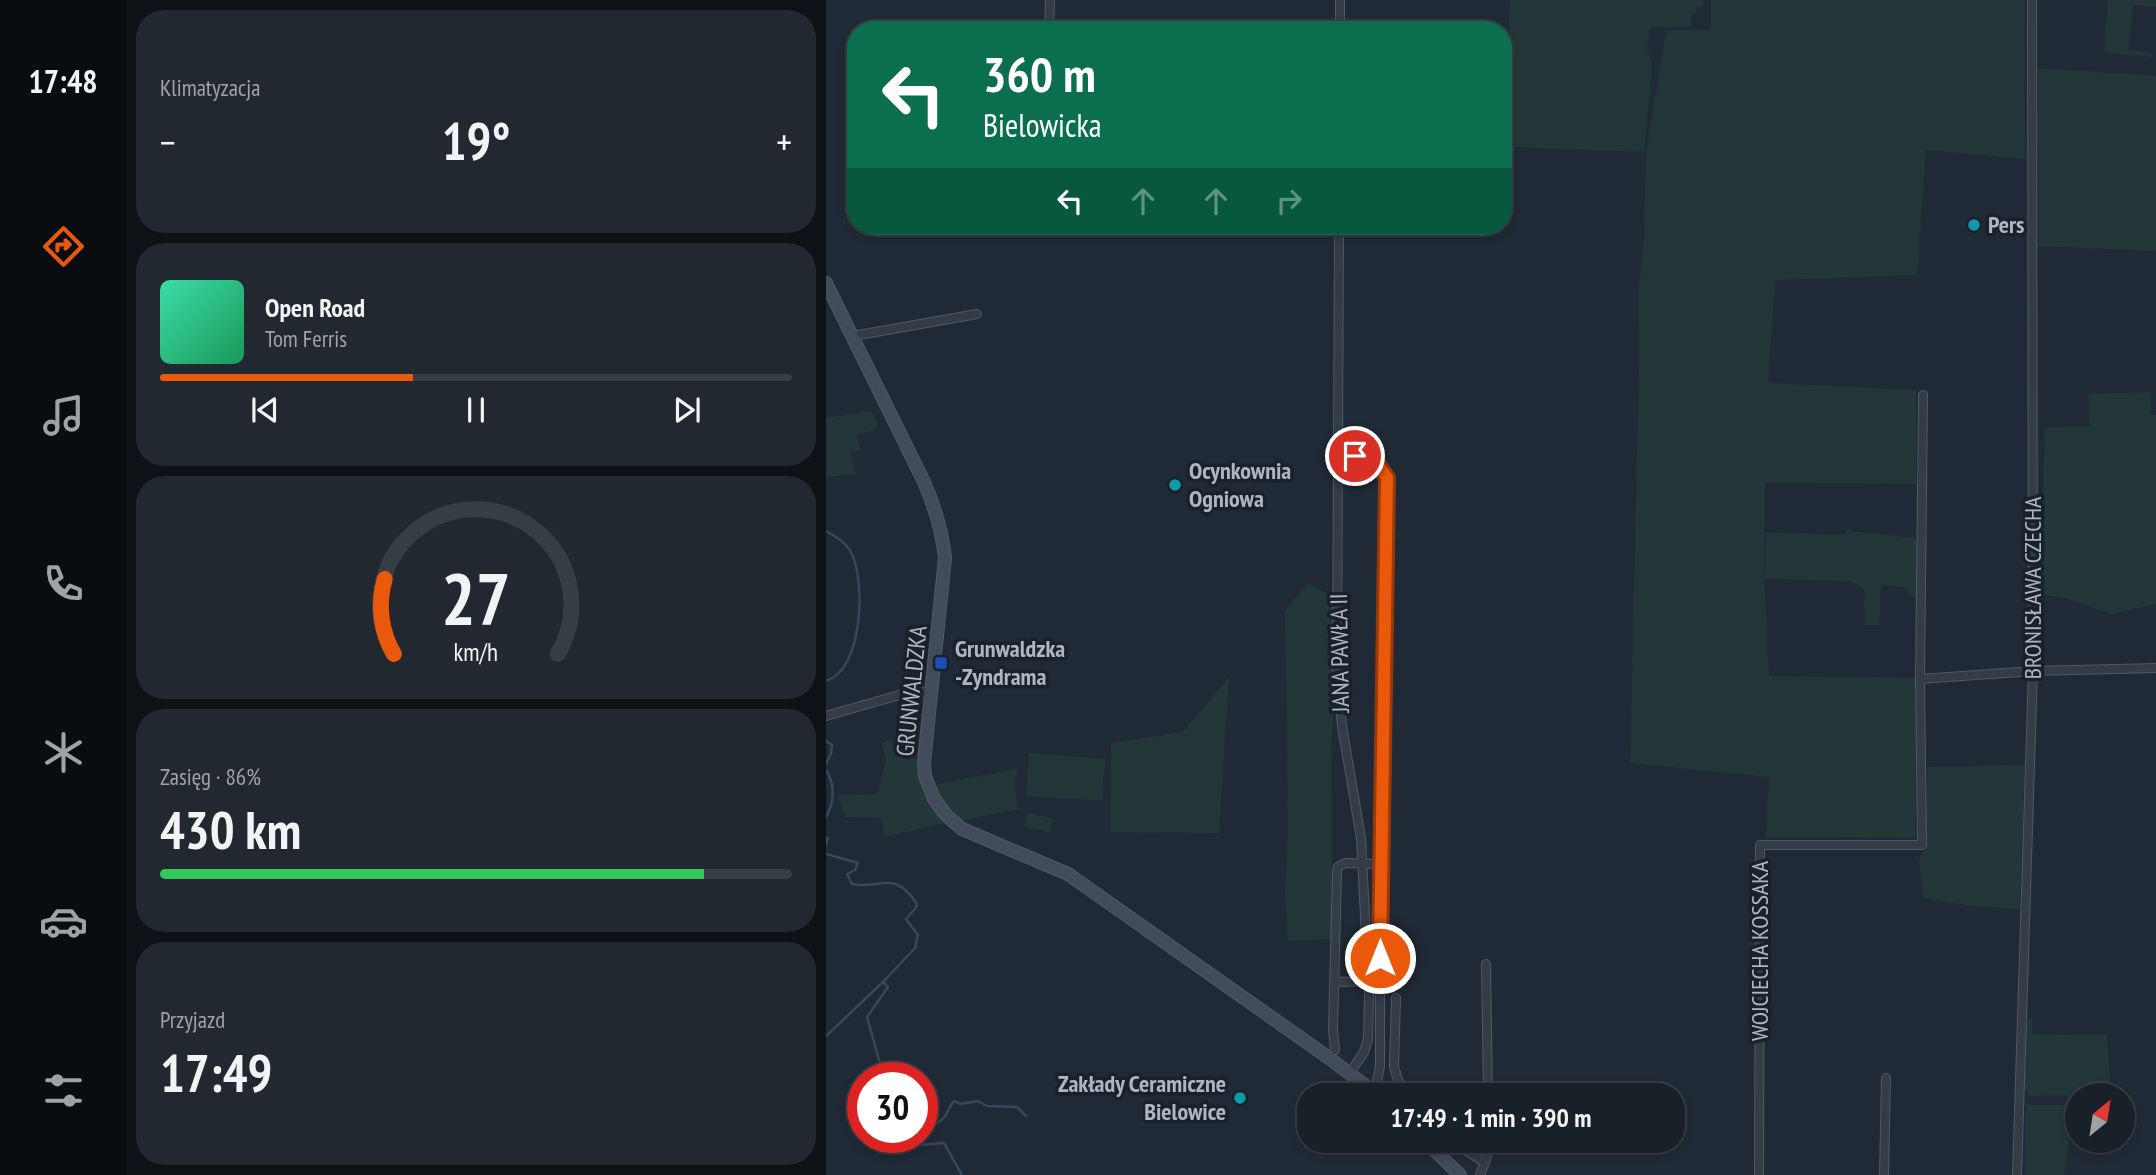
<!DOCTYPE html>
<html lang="pl">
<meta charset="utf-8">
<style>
:root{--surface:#182028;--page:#212830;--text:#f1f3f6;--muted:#9fa3a8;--line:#363e45;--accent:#ea580c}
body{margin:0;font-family:"PT Sans Narrow",sans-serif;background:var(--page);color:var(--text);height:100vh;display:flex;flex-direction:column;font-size:26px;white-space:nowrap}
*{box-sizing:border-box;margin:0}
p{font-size:23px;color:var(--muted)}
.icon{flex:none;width:38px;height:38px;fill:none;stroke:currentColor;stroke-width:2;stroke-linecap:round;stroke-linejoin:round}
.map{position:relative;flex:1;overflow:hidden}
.panel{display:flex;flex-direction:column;gap:10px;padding:10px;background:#0d1216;width:700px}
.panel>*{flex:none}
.hud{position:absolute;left:21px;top:21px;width:665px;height:214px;border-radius:28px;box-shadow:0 4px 10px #0003,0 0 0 2px var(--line);background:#0b6e4f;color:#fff;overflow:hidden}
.needle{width:46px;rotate:30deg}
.buttons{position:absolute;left:1239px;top:1083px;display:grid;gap:14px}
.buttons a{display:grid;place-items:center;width:70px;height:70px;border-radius:50%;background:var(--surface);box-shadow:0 4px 10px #0003,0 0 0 2px var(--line);font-size:35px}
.speed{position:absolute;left:21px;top:1062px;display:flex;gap:14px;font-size:35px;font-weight:700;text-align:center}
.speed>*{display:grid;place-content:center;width:91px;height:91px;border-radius:50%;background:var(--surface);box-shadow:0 4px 10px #0003,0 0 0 2px var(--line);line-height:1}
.speed .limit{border:10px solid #d22;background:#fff;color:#111}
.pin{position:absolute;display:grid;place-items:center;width:60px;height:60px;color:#fff;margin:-30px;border:4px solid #fff;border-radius:50%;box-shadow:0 2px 7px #0007}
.me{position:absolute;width:77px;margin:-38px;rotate:0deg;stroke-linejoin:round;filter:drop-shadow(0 0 5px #0008)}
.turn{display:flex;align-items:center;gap:24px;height:147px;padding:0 21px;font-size:32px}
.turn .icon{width:91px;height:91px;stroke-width:2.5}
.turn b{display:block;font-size:49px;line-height:60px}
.lanes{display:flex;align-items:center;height:66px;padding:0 21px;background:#0003;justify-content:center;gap:35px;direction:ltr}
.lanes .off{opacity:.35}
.big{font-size:52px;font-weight:600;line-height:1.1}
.panel .card{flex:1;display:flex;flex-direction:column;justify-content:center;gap:10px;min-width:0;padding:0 24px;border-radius:28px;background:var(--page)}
.panel .dial{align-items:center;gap:0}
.dial svg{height:182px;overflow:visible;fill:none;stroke:var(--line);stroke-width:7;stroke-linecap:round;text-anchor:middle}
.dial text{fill:var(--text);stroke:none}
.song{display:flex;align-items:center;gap:21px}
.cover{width:84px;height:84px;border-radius:10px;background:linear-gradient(135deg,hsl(160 70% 55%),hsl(150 70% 35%))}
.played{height:7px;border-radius:4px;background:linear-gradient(90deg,var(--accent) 40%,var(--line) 40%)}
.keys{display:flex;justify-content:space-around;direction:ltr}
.heat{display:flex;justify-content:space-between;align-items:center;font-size:38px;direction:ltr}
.charge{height:10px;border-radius:5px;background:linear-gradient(90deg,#34c759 86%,var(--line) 0)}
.trip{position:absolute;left:471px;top:1083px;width:388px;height:70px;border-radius:28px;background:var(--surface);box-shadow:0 4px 10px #0003,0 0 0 2px var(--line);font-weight:600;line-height:70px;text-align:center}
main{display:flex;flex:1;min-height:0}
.dock{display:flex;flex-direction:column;width:126px;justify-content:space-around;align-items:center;background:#0a0d10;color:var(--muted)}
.dock .icon{width:49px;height:49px}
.dock .active{color:var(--accent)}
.dock b{font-size:32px;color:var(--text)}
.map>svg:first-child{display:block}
</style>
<main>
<nav class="dock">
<b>17:48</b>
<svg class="icon active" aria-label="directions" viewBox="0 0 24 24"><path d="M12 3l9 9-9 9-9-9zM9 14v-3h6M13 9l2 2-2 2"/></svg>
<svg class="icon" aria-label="music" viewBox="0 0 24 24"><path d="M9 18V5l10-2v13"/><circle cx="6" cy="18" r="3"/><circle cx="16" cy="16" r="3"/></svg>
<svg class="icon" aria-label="phone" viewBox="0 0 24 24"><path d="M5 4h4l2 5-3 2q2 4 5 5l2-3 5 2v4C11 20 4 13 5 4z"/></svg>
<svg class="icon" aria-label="climate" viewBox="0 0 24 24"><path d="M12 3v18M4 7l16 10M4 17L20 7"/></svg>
<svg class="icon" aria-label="car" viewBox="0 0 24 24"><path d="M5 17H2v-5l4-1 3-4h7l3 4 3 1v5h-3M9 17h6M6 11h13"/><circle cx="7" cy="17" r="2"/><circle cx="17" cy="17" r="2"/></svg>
<svg class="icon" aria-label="filters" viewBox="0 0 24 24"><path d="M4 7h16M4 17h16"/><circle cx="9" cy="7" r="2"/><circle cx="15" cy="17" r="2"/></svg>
</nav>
<section class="panel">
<div class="card"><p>Klimatyzacja</p>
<div class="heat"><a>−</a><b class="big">19°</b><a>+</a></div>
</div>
<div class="card">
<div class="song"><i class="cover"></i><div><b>Open Road</b><p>Tom Ferris</p></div></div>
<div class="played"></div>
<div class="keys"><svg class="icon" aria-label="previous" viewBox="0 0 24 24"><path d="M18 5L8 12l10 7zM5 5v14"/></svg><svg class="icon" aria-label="pause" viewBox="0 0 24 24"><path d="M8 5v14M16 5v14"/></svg><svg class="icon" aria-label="next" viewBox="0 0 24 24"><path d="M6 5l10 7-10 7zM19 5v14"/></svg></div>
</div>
<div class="card dial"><svg viewBox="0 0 100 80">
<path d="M14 69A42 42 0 1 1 86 69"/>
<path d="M14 69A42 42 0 0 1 10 36" stroke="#ea580c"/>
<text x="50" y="56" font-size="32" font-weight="700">27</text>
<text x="50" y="72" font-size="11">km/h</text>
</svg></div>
<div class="card"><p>Zasięg · 86%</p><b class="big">430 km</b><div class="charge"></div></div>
<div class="card"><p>Przyjazd</p><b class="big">17:49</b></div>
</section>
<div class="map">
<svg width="1330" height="1175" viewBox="0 0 1330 1175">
<rect width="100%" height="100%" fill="#202a36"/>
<path fill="#233738" d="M 684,0 L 877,0 L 877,6 L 869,7 L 870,13 L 866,14 L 864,27 L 824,27 L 821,48 L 826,67 L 818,152 L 684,147 L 685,110 L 681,76 Z
M 885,0 L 1199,0 L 1198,93 L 1200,159 L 1100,150 L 1091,275 L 949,280 L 942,383 L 1090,390 L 1090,484 L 939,483 L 938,573 L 943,676 L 1090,678 L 1089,838 L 940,837 L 943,777 L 804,763 L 813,372 L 812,294 L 818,242 L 820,155 L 840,30 L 885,30 Z
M 1282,0 L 1330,0 L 1330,7 L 1307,5 L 1302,50 L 1326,53 L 1326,57 L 1278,52 Z
M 1212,68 L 1330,76 L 1330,251 L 1213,246 Z
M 1325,392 L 1324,415 L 1330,415 L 1330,604 L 1286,614 L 1236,597 L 1213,595 L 1219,428 L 1264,426 L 1262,394 Z
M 45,411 L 52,424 L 47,431 L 30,434 L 35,451 L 24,452 L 30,474 L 0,477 L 0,418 Z
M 1024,527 L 1024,531 L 1089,538 L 1094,548 L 1091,601 L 1078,587 L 1055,585 L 1053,625 L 1039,625 L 1038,589 L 1025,581 L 939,579 L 940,532 L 1019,535 Z
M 482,583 L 511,599 L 505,762 L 506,939 L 462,941 L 459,895 L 462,824 L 459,611 Z
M 403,677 L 393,833 L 284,832 L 285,743 L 357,732 Z
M 63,740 L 72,755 L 87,755 C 92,762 91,769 93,777 C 96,795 106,810 118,823 L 59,837 L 55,818 L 20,817 L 11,795 L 51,794 L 60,759 L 56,743 Z
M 203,753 L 279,759 L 276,801 L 200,796 Z
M 1199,765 L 1193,909 L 1146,906 L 1097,898 L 1093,860 L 1098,850 L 1102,767 Z
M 191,769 L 189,789 L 192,809 L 134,821 L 112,795 L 111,784 Z
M 201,813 L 227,818 L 224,832 L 198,827 Z
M 1206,1017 L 1206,1034 L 1281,1035 L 1285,1095 L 1204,1096 C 1191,1082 1198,1043 1199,1024 Z
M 1200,1105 L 1249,1105 L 1238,1175 L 1199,1175 Z"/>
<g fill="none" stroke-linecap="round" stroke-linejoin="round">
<path stroke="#36475e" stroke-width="2.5" d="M 0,531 C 10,536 20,542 25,552 C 40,581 37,670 0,681
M 0,741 L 6,745 L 5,754 L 0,764
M 0,770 C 9,784 9,801 0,817
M 0,838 L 2,838 L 0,845
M 0,854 L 32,863 L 29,870 L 21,874 L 26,884 C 56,890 67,868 91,904 L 89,909 L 80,919 L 92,935 L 89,948 L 57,982 L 62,987 L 41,1017 L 58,1078
M 0,1036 L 57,982
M 96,1126 C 102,1122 108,1124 114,1121 C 121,1118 122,1107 128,1101 L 135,1104 L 152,1101 L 161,1106 L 191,1107 L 200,1116
M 72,1138 L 81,1146 L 118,1143 L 136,1175"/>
<defs>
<path id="street" d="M 223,30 L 224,0
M 514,30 L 514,0
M 513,226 L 511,671 L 516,726 L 535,838 L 543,994 L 542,1039 L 538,1052 L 524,1073
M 27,336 L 151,314
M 514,456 C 534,457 551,456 561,478 L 554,864 L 554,1066 L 549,1092
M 1094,679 L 1207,671 L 1330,668
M 0,716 L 80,693 L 106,692
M 660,964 L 662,1096
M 510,982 L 547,981
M 570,998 L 568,1067 L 572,1080 L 584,1096
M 509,1050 L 507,1029 L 511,871 L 512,867 L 519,863 L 554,864
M 630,1141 L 641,1151 L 659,1163
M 654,1175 L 661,1157 L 663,1141
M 933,1175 L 934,845 L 1096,845 L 1094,679 L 1097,395
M 1058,1175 L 1060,1078
M 1191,1175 L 1207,671 L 1206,0"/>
<path id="secondary" d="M 0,283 L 98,482 C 109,507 116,531 119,558 L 98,762 L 99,776 L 108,799 L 120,815 L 136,829 L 242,874 L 503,1058 L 553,1096
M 599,1141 L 634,1175"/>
</defs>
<use href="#street" stroke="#515964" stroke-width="10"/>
<use href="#secondary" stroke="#515964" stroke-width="14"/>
<use href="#street" stroke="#343c46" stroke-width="8"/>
<use href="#secondary" stroke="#424b59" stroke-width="12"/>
</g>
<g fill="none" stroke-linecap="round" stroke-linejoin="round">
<defs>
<path id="route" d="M 529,456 L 550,462 L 561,478 L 554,958"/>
</defs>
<use href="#route" stroke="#983908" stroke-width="18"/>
<use href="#route" stroke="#ea580c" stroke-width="12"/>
</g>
<g fill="#0f9aa8" stroke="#19212b" stroke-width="2.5">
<circle cx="1148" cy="225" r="7"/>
<circle cx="349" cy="485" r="7"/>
<circle cx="414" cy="1098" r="7"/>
</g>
<rect fill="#1a4fb4" stroke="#19212b" stroke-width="2.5" x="108" y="656" width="14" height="14" rx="3.5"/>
<g text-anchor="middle" stroke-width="7" stroke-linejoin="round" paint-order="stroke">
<g font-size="24" font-weight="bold" fill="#aeb6c3" stroke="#19212b" text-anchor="start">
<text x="1162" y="233">Pers</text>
<text x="363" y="479">Ocynkownia<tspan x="363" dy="28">Ogniowa</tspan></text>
<text x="129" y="657">Grunwaldzka<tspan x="129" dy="28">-Zyndrama</tspan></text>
<text x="400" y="1092" text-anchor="end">Zakłady Ceramiczne<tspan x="400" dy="28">Bielowice</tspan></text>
</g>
<g font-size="24" fill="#aeb6c3" stroke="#19212b">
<text transform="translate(1207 588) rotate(-90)" y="8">BRONISŁAWA CZECHA</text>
<text transform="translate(514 653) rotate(-91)" y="8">JANA PAWŁA II</text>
<text transform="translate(86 691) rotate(-84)" y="8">GRUNWALDZKA</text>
<text transform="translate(934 951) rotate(-90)" y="8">WOJCIECHA KOSSAKA</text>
</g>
</g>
</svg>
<div class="buttons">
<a><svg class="needle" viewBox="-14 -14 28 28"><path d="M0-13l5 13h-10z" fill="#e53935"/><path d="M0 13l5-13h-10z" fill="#9fa3a8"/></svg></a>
</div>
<div class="speed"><div class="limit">30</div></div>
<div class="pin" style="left:529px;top:456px;background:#d93025"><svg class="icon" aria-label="arrive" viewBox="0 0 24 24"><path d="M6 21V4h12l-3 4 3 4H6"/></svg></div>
<svg class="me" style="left:554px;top:958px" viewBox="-20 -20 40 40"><circle r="17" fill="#ea580c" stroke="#fff" stroke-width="3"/><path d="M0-11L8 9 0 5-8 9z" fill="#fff"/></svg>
<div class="trip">17:49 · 1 min · 390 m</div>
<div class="hud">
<div class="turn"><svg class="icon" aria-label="left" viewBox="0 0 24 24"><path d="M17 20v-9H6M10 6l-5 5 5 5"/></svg><div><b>360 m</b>Bielowicka</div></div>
<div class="lanes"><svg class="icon" aria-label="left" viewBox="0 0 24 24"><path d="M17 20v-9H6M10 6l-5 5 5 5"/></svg><svg class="icon off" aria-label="ahead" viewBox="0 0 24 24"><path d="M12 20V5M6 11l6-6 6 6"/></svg><svg class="icon off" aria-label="ahead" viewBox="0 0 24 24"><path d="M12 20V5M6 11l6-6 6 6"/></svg><svg class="icon off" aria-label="right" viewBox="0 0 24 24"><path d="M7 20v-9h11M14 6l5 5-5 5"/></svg></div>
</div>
</div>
</main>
